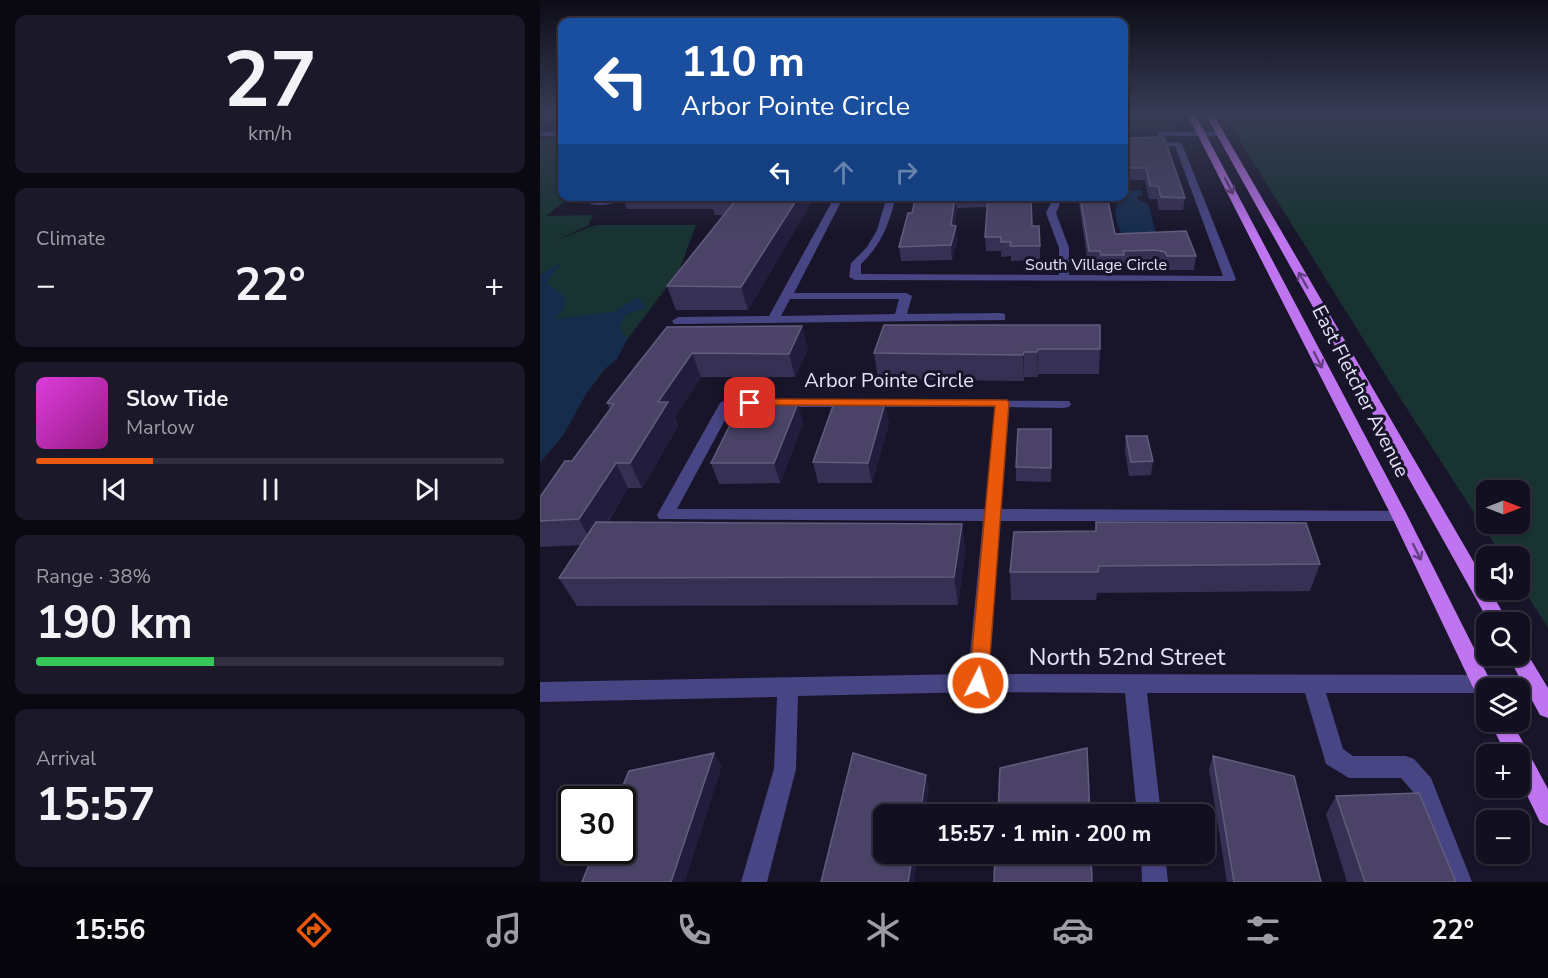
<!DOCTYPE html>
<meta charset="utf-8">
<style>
:root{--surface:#121020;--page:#1b1929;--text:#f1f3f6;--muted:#9c9da5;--line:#31303e;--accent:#ea580c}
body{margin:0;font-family:"Nunito Sans",sans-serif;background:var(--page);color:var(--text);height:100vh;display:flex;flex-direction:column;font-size:22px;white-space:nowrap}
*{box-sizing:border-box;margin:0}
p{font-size:20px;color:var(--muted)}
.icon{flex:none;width:33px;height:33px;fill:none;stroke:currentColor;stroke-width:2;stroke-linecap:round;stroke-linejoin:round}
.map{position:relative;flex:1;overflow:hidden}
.sheet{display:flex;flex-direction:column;gap:15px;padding:15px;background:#0a0912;width:540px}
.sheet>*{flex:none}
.guide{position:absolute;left:18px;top:18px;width:570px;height:183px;border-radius:12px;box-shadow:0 2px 4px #0004,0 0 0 2px var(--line);background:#1a4fa0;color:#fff;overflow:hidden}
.needle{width:39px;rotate:90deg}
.tools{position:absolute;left:936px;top:480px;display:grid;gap:12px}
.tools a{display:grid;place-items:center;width:54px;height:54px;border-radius:12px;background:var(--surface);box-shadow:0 2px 4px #0004,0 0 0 2px var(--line);font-size:30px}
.speed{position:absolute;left:18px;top:786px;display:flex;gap:12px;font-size:30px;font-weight:700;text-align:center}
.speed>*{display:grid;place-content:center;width:78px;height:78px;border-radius:50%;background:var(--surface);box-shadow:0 2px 4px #0004,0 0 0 2px var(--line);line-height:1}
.speed .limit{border:3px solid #111;border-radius:9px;background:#fff;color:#111}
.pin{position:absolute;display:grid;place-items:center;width:51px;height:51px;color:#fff;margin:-26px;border-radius:12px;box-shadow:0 3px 9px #0006}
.me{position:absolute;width:66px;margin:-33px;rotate:5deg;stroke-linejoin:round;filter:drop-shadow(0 0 4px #0008)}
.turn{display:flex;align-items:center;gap:21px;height:126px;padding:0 24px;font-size:27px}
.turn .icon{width:78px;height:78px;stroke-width:2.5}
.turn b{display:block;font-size:42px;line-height:51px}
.lanes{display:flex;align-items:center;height:57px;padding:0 24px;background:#0003;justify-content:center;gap:30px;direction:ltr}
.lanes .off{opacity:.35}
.big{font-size:45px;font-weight:700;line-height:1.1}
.sheet .card{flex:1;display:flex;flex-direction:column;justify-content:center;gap:9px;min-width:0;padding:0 21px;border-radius:12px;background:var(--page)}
.sheet .dial{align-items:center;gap:0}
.dial b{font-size:78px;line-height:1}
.song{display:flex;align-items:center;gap:18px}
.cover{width:72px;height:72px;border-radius:9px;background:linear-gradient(135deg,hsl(300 70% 55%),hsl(310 70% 35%))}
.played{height:6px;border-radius:3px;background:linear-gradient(90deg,var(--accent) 25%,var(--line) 25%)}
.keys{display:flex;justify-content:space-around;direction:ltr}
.heat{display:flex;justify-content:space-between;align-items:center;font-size:33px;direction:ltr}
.charge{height:9px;border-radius:4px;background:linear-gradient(90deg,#34c759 38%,var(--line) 0)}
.trip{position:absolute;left:333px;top:804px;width:342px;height:60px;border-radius:12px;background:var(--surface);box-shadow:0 2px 4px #0004,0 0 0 2px var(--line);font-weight:700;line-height:60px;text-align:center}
.dock{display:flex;height:96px;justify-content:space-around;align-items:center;background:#07060d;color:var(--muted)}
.dock .icon{width:42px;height:42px}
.dock .on{color:var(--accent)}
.dock b{font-size:27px;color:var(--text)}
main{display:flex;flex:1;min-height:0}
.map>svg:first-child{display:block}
</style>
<main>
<section class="sheet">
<div class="card dial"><b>27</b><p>km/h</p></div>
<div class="card"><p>Climate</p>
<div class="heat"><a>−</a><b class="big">22°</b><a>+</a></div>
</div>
<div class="card">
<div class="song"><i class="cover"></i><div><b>Slow Tide</b><p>Marlow</p></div></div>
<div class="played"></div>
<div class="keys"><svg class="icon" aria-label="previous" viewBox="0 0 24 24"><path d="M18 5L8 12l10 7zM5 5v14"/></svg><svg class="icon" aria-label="pause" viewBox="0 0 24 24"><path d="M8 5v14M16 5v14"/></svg><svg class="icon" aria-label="next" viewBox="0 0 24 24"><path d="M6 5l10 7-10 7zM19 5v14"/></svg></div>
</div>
<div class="card"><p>Range · 38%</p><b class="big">190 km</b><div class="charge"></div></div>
<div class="card"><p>Arrival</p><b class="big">15:57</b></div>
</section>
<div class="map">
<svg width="1008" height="882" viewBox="0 0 1008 882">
<rect width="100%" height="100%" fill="#18152a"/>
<path fill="#183332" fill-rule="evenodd" d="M 584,112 L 629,112 L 635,129 L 584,129 Z
M 682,112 L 1008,112 L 1008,628 L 980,584 L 980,556 L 962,556 L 853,387 ZM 946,490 L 980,490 L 980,524 L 946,524 Z
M 0,140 L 22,140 L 22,196 L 30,197 L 6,216 L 53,215 L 48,226 L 14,241 L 56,225 L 156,225 L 139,271 L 0,455 Z"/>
<path fill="#162c4d" d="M 602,190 L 603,195 L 598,196 L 598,199 L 608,204 L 616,233 L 584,238 C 575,222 572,213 580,197 L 584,196 L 584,191 Z
M 23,261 L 6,283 L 26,298 L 25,306 L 15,319 L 73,312 L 98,297 L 107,307 L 86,315 L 79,327 L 87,339 L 77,359 L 60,373 L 46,394 L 24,434 L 0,463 L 0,275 Z"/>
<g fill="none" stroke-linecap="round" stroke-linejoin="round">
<path fill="#474583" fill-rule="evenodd" d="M 0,132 L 22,132 L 22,136 L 0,136 Z
M 621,132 L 681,132 L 685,134 L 681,136 L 618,136 L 618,132 Z
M 638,142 L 642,144 L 696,279 L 694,281 L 315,280 L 309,277 L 311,263 L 327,247 L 337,230 L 347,196 L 356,196 C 349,224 342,244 321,264 L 321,274 L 519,275 L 519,248 L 506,213 L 514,196 L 523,196 L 516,213 L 529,248 L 529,275 L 683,276 L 635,146 L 584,147 L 584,143 Z
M 74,196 L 85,196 C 74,206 55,208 42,200 C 52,194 64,203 74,196 Z
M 295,196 L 304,196 L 254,293 L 366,293 L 372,296 L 367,314 L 461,313 L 465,314 L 465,320 L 134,324 L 132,321 L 138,317 L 229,316 ZM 250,299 L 359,299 L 355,314 L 241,316 Z
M 187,399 L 529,401 L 531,404 L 529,407 L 524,408 L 469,407 L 461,509 L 865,511 L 867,515 L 865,519 L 859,521 L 460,521 L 449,674 L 994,675 L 1001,677 L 1004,684 L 1001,691 L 994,693 L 980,693 L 980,688 L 946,688 L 946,693 L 786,693 L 803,749 L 813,756 L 866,756 L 874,759 L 891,778 L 932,882 L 906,882 L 874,793 L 861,778 L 809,778 L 786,764 L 765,693 L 607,693 L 621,814 L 597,814 L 585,693 L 438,692 L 258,696 L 256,769 L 227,882 L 201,882 L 234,769 L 237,697 L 0,702 L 0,682 L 428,674 L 443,521 L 119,519 L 117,515 L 180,403 ZM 192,407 L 455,407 L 445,509 L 137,509 Z
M 601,854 L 625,854 L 628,882 L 602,882 Z"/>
<path fill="#bf75ef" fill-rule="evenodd" d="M 646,112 L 654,112 L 867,515 L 954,688 L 946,688 L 946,702 L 939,700 L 851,515 Z
M 664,112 L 672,112 L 946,583 L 946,590 L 950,590 L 968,622 L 949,622 Z
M 980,648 L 985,650 L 1008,688 L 1008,718 L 1000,715 L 968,656 L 980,656 Z
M 950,722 L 972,722 L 1008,789 L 1008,826 L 1000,822 L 980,781 L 980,754 L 966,754 Z"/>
</g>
<path fill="#373055" d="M 584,138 L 645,198 L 643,210 L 619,210 L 617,199 L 609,199 L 605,180 L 584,180 Z
M 82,196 L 275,196 L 208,310 L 136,310 L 127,286 L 184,215 L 175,215 L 173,209 L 87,209 Z
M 376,196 L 491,196 L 492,226 L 500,246 L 500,260 L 471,261 L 471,256 L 461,257 L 461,251 L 446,251 L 445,237 L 447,208 L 445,207 L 417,208 L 414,226 L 418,239 L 412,260 L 361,261 L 359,247 L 372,213 Z
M 538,196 L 570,196 L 570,201 L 568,201 L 575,234 L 656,256 L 654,270 L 625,270 L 624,265 L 614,264 L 584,264 L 583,269 L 560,269 L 559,265 L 548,265 Z
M 560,325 L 560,349 L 559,374 L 498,374 L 498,377 L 484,377 L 484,381 L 338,379 L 334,353 Z
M 127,327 L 268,349 L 255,377 L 161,377 L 135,417 L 138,426 L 102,488 L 88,488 L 68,522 L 422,524 L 425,552 L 418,605 L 37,606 L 19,578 L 41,545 L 0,547 L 0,497 L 32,461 L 70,410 L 67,403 Z
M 263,423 L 240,483 L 179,484 L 171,463 Z
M 349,423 L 332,483 L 278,483 L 273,462 Z
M 511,429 L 511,482 L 476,481 L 476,467 Z
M 586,436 L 613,461 L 611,475 L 589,476 L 585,450 Z
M 556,522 L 780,564 L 770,591 L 557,593 L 556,600 L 471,600 L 470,572 L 555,531 Z
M 673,756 L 781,882 L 687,882 L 669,769 Z
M 796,796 L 916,882 L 807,882 L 786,814 Z"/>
<path fill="#231d3d" d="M 259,196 L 275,196 L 208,310 L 201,287 Z
M 415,196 L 417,208 L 412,239 L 411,225 Z
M 416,226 L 418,239 L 412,260 L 411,245 Z
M 262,326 L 268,349 L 255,377 L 249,354 Z
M 498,349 L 498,377 L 497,352 Z
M 484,352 L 484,381 L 483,355 Z
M 152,353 L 161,377 L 135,417 L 138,426 L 102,488 L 90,463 L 118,402 Z
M 258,403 L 263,423 L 240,483 L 234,463 Z
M 345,403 L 349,423 L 332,483 L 328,463 Z
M 76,463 L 88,488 L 53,545 L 39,519 Z
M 422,524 L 425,552 L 418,605 L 414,577 Z
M 174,753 L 182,766 L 145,882 L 131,882 Z
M 386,775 L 389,788 L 385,814 L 380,814 Z
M 373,854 L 378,854 L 374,882 L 368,882 Z"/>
<path fill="#4a4367" stroke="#625c7e" stroke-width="1.5" d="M 624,137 L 645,198 L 621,197 L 618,186 L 610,186 L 606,168 L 584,168 L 584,138 Z
M 199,196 L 259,196 L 201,287 L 127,286 Z
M 376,196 L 415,196 L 411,225 L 416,226 L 411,245 L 359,247 L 368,213 L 372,213 Z
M 448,196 L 491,196 L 492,226 L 499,226 L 500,246 L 470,246 L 471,242 L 461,242 L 461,237 L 445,237 Z
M 540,196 L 567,196 L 575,234 L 646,231 L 656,256 L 627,256 L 625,252 L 615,250 L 583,251 L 584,255 L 561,255 L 560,251 L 549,251 Z
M 344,325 L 560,325 L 560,349 L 498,349 L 497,352 L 484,352 L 483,355 L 334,353 Z
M 262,326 L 249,354 L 152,353 L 118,402 L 128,402 L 90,463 L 76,463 L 39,519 L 0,521 L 0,497 L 25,461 L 32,461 L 74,404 L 67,403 L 127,327 Z
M 207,403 L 258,403 L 234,463 L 171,463 L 196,413 L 202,413 Z
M 294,403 L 345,403 L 328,463 L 273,462 Z
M 478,429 L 511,429 L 511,468 L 476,467 Z
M 586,436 L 607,436 L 613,461 L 591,462 Z
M 56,522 L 422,524 L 414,577 L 19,578 Z
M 556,522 L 766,523 L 780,564 L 559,566 L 558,572 L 470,572 L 474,532 L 556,531 Z
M 547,748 L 550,814 L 458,814 L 460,768 Z
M 174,753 L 131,882 L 42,882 L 55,850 L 82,850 L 82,800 L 77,800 L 89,771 Z
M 313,753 L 386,775 L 380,814 L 344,814 L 344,854 L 373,854 L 368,882 L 281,882 Z
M 673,756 L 754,776 L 781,882 L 694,882 Z
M 879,793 L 916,882 L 825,882 L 796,796 Z
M 455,854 L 551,854 L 552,882 L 454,882 Z"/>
<defs><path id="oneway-shaft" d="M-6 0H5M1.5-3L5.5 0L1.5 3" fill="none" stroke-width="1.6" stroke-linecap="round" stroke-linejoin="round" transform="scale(1.5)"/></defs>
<g stroke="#634083">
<use href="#oneway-shaft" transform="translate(689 186) rotate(63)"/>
<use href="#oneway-shaft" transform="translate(763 280) rotate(-120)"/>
<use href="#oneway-shaft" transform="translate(778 360) rotate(63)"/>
<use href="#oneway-shaft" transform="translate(877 552) rotate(64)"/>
</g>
<linearGradient id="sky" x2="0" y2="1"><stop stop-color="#0d0c17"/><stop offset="0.48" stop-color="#373b55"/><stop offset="1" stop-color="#373b55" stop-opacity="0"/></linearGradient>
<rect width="1008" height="235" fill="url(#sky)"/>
<path fill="#ea580c" stroke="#983908" stroke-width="1.5" d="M 210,399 L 467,400 L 469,403 L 448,683 L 445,689 L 438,691 L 432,689 L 429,683 L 455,406 L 205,405 L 203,403 Z"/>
<g text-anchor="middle" stroke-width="6" stroke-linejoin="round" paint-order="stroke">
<g font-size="16" fill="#e4e1fb" stroke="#18152a">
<text x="556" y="270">South Village Circle</text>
</g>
<g font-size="20" fill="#e4e1fb" stroke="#18152a">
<text x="349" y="387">Arbor Pointe Circle</text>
<text transform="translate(821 391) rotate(63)" y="7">East Fletcher Avenue</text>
</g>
<g font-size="24" fill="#e4e1fb" stroke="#18152a">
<text x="587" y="665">North 52nd Street</text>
</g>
</g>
</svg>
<div class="tools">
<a><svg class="needle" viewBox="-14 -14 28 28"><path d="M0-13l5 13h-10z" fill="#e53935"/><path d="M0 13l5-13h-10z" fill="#9c9da5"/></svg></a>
<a><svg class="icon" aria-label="sound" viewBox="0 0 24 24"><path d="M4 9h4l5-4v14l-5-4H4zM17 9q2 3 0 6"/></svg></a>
<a><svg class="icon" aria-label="search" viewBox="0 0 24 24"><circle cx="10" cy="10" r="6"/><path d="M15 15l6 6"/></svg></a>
<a><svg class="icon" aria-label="layers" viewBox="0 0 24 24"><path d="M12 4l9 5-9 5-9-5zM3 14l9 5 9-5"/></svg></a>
<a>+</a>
<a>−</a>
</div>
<div class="speed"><div class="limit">30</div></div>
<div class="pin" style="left:210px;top:403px;background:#d93025"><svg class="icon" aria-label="arrive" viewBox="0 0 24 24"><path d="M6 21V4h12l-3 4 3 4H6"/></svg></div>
<svg class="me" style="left:438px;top:683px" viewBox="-20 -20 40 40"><circle r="17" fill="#ea580c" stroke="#fff" stroke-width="3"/><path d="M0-11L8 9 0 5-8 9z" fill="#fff"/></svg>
<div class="trip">15:57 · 1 min · 200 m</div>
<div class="guide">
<div class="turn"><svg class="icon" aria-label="left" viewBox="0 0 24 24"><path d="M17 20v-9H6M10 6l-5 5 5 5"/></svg><div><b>110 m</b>Arbor Pointe Circle</div></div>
<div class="lanes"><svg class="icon" aria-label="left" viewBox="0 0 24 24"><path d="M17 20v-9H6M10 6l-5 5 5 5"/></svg><svg class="icon off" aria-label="ahead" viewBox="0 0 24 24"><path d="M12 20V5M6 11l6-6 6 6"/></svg><svg class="icon off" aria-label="right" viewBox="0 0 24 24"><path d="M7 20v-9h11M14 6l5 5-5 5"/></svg></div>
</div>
</div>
</main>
<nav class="dock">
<b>15:56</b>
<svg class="icon on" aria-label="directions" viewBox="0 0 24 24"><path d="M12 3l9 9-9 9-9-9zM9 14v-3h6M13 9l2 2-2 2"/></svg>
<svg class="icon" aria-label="music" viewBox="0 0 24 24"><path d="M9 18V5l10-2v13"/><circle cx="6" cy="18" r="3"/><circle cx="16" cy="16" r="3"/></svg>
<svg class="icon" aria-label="phone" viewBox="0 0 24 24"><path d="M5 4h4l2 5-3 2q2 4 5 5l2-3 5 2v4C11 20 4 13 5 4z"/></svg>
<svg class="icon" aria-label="climate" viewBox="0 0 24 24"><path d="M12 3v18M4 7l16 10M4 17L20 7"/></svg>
<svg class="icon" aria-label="car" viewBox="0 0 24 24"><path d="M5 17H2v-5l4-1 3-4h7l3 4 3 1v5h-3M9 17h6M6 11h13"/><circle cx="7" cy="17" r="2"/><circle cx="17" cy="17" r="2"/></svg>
<svg class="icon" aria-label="filters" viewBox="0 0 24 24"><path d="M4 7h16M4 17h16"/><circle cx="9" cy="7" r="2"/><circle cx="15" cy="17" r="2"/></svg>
<b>22°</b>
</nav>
